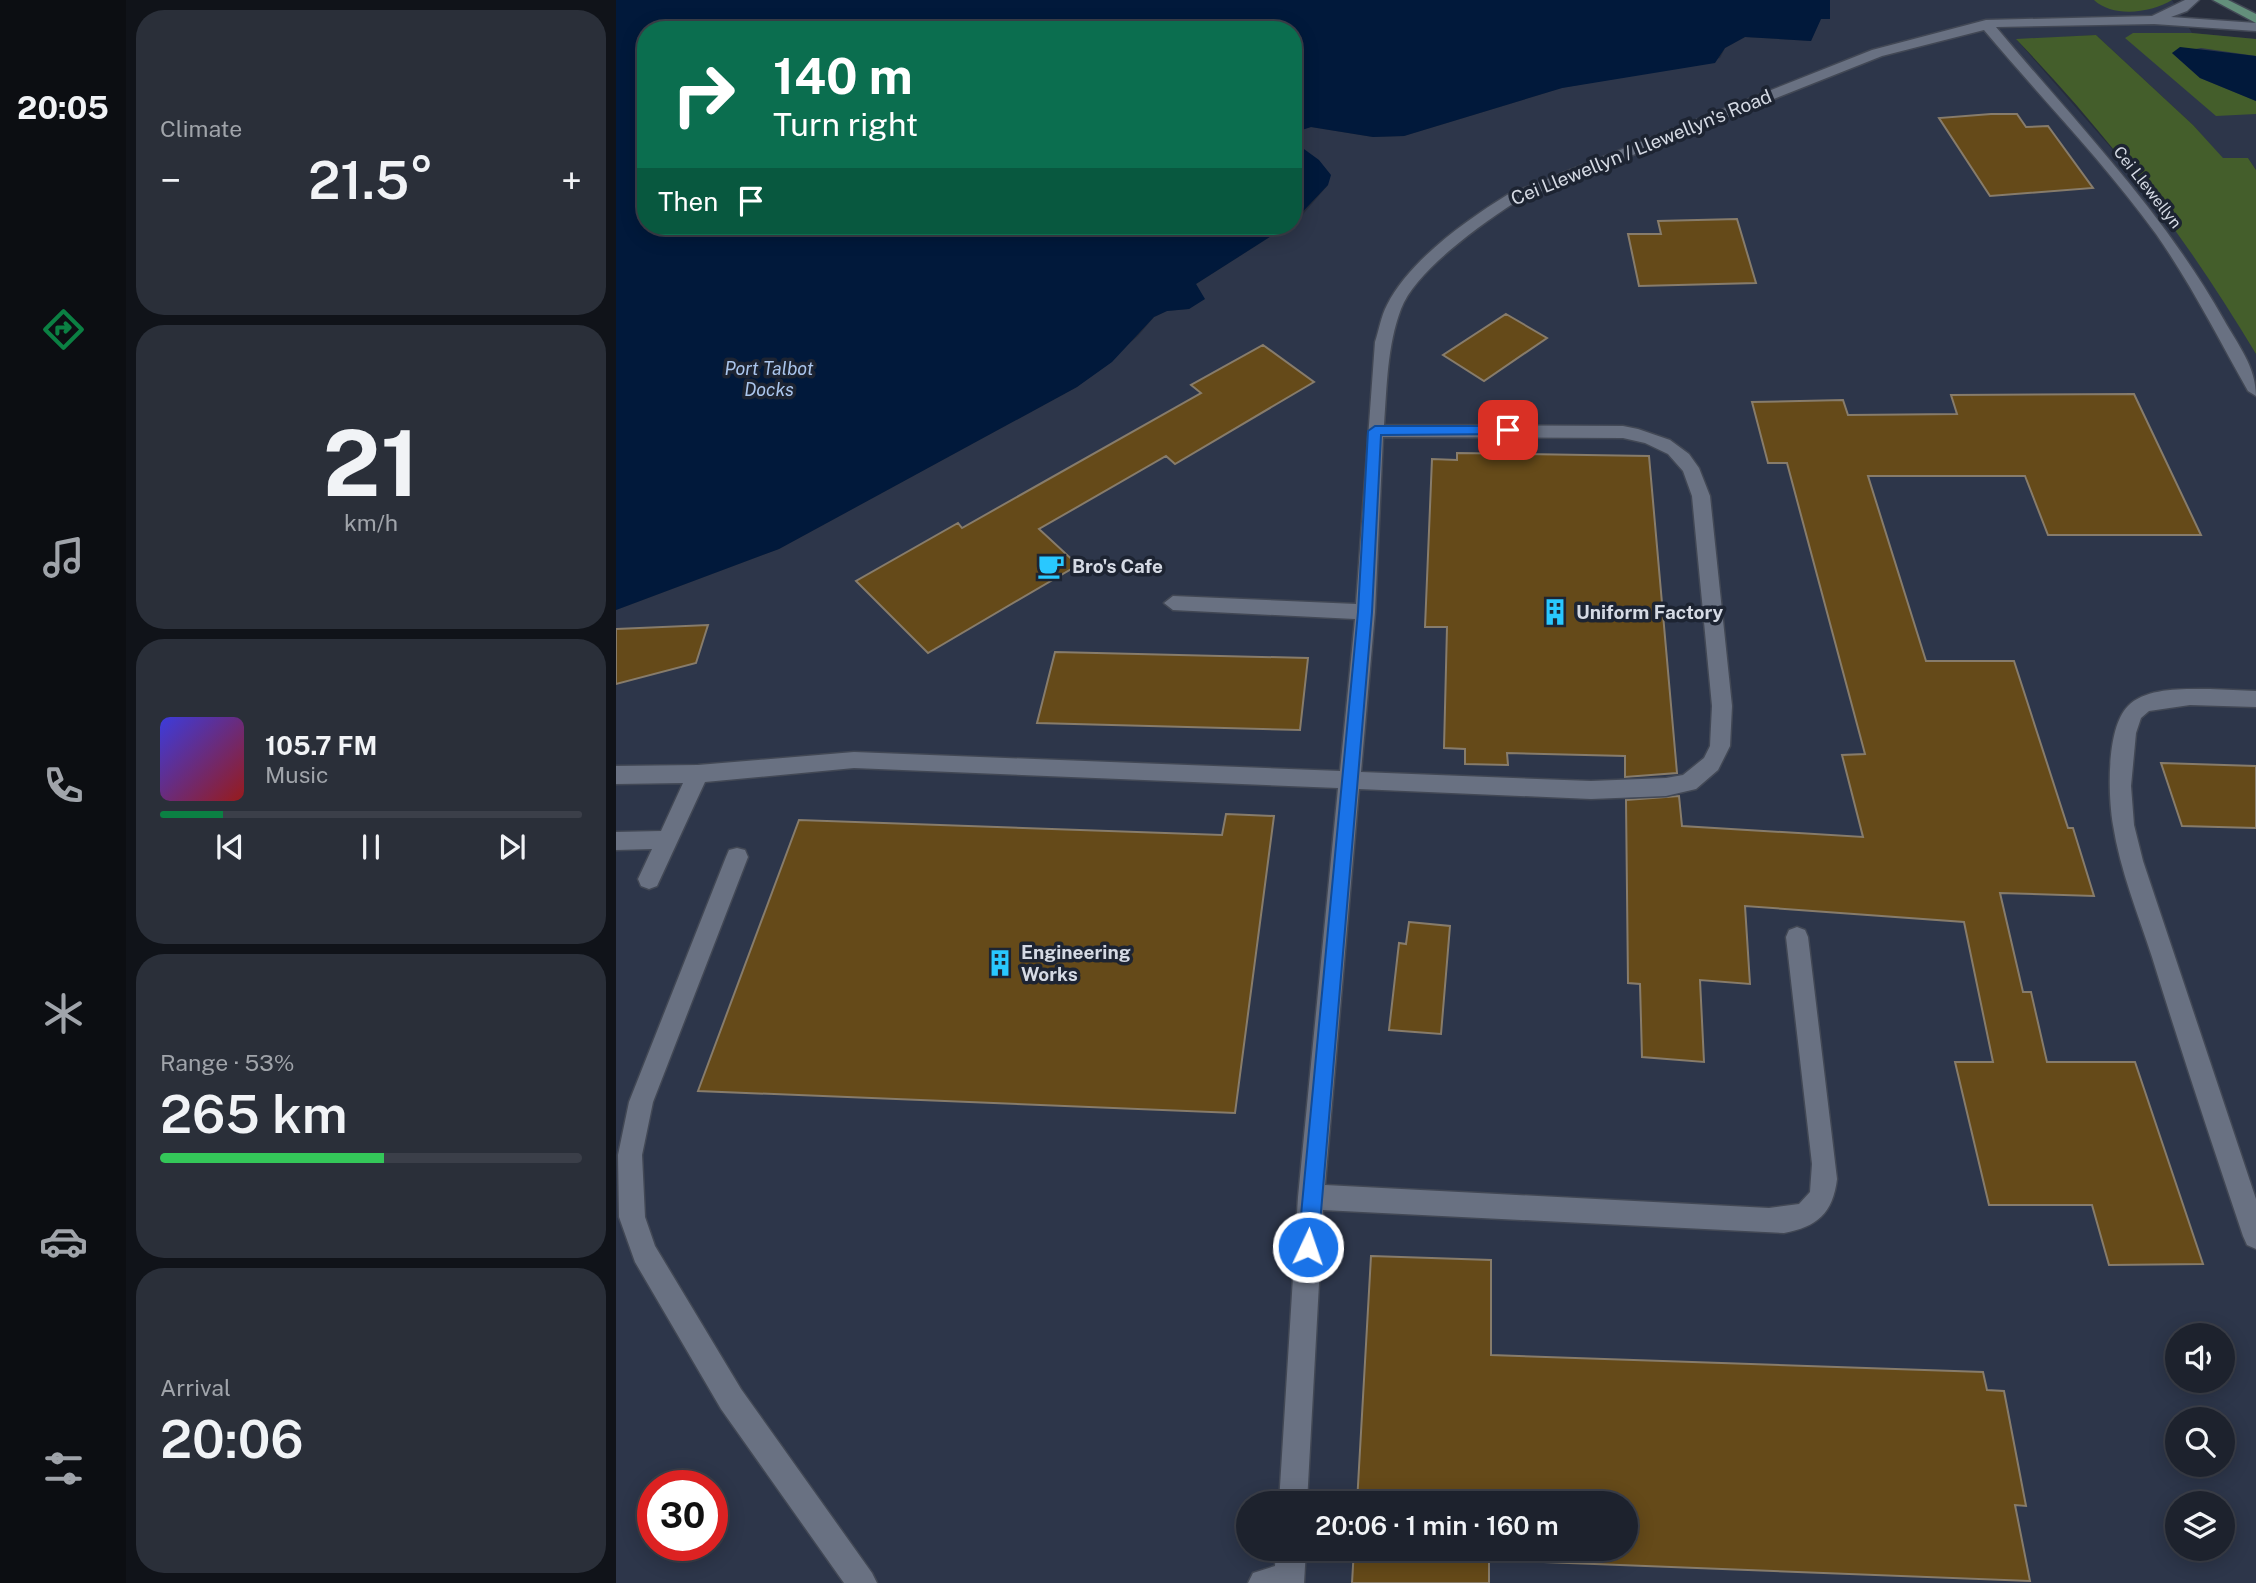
<!DOCTYPE html>
<meta charset="utf-8">
<style>
:root{--surface:#1d222d;--page:#2a2f39;--text:#f1f3f6;--muted:#a0a4aa;--line:#3b3f49;--accent:#0b8043}
body{margin:0;font-family:"Public Sans",sans-serif;background:var(--page);color:var(--text);height:100vh;display:flex;flex-direction:column;font-size:26px;white-space:nowrap}
*{box-sizing:border-box;margin:0}
p{font-size:23px;color:var(--muted)}
.icon{flex:none;width:38px;height:38px;fill:none;stroke:currentColor;stroke-width:2;stroke-linecap:round;stroke-linejoin:round}
.map{position:relative;flex:1;overflow:hidden}
.drawer{display:flex;flex-direction:column;gap:10px;padding:10px;background:#101319;width:490px}
.drawer>*{flex:none}
.guide{position:absolute;left:21px;top:21px;width:665px;height:214px;border-radius:28px;box-shadow:0 4px 18px #0003,0 0 0 2px var(--line);background:#0b6e4f;color:#fff;overflow:hidden}
.fabs{position:absolute;left:1549px;top:1323px;display:grid;gap:14px}
.fabs a{display:grid;place-items:center;width:70px;height:70px;border-radius:50%;background:var(--surface);box-shadow:0 4px 18px #0003,0 0 0 2px var(--line);font-size:35px}
.speed{position:absolute;left:21px;top:1470px;display:flex;gap:14px;font-size:35px;font-weight:700;text-align:center}
.speed>*{display:grid;place-content:center;width:91px;height:91px;border-radius:50%;background:var(--surface);box-shadow:0 4px 18px #0003,0 0 0 2px var(--line);line-height:1}
.speed .limit{border:10px solid #d22;background:#fff;color:#111}
.pin{position:absolute;display:grid;place-items:center;width:60px;height:60px;color:#fff;margin:-30px;border-radius:14px;box-shadow:0 4px 10px #0006}
.me{position:absolute;width:77px;margin:-38px;rotate:3deg;stroke-linejoin:round;filter:drop-shadow(0 0 5px #0008)}
.turn{display:flex;align-items:center;gap:24px;height:147px;padding:0 21px;font-size:32px}
.turn .icon{width:91px;height:91px;stroke-width:2.5}
.turn b{display:block;font-size:49px;line-height:60px}
.then{display:flex;align-items:center;height:66px;padding:0 21px;background:#0003;gap:14px;font-size:26px}
.big{font-size:52px;font-weight:600;line-height:1.1}
.drawer .card{flex:1;display:flex;flex-direction:column;justify-content:center;gap:10px;min-width:0;padding:0 24px;border-radius:28px;background:var(--page)}
.drawer .dial{align-items:center;gap:0}
.dial b{font-size:91px;line-height:1}
.song{display:flex;align-items:center;gap:21px}
.cover{width:84px;height:84px;border-radius:10px;background:linear-gradient(135deg,hsl(240 70% 55%),hsl(0 70% 35%))}
.played{height:7px;border-radius:4px;background:linear-gradient(90deg,var(--accent) 15%,var(--line) 15%)}
.keys{display:flex;justify-content:space-around;direction:ltr}
.heat{display:flex;justify-content:space-between;align-items:center;font-size:38px;direction:ltr}
.charge{height:10px;border-radius:5px;background:linear-gradient(90deg,#34c759 53%,var(--line) 0)}
.trip{position:absolute;left:620px;top:1491px;width:402px;height:70px;border-radius:35px;background:var(--surface);box-shadow:0 4px 18px #0003,0 0 0 2px var(--line);font-weight:600;line-height:70px;text-align:center}
main{display:flex;flex:1;min-height:0}
.menu{display:flex;flex-direction:column;width:126px;justify-content:space-around;align-items:center;background:#0c0e12;color:var(--muted)}
.menu .icon{width:49px;height:49px}
.menu .selected{color:var(--accent)}
.menu b{font-size:32px;color:var(--text)}
.map>svg:first-child{display:block}
</style>
<main>
<nav class="menu">
<b>20:05</b>
<svg class="icon selected" aria-label="directions" viewBox="0 0 24 24"><path d="M12 3l9 9-9 9-9-9zM9 14v-3h6M13 9l2 2-2 2"/></svg>
<svg class="icon" aria-label="music" viewBox="0 0 24 24"><path d="M9 18V5l10-2v13"/><circle cx="6" cy="18" r="3"/><circle cx="16" cy="16" r="3"/></svg>
<svg class="icon" aria-label="phone" viewBox="0 0 24 24"><path d="M5 4h4l2 5-3 2q2 4 5 5l2-3 5 2v4C11 20 4 13 5 4z"/></svg>
<svg class="icon" aria-label="climate" viewBox="0 0 24 24"><path d="M12 3v18M4 7l16 10M4 17L20 7"/></svg>
<svg class="icon" aria-label="car" viewBox="0 0 24 24"><path d="M5 17H2v-5l4-1 3-4h7l3 4 3 1v5h-3M9 17h6M6 11h13"/><circle cx="7" cy="17" r="2"/><circle cx="17" cy="17" r="2"/></svg>
<svg class="icon" aria-label="filters" viewBox="0 0 24 24"><path d="M4 7h16M4 17h16"/><circle cx="9" cy="7" r="2"/><circle cx="15" cy="17" r="2"/></svg>
</nav>
<section class="drawer">
<div class="card"><p>Climate</p>
<div class="heat"><a>−</a><b class="big">21.5°</b><a>+</a></div>
</div>
<div class="card dial"><b>21</b><p>km/h</p></div>
<div class="card">
<div class="song"><i class="cover"></i><div><b>105.7 FM</b><p>Music</p></div></div>
<div class="played"></div>
<div class="keys"><svg class="icon" aria-label="previous" viewBox="0 0 24 24"><path d="M18 5L8 12l10 7zM5 5v14"/></svg><svg class="icon" aria-label="pause" viewBox="0 0 24 24"><path d="M8 5v14M16 5v14"/></svg><svg class="icon" aria-label="next" viewBox="0 0 24 24"><path d="M6 5l10 7-10 7zM19 5v14"/></svg></div>
</div>
<div class="card"><p>Range · 53%</p><b class="big">265 km</b><div class="charge"></div></div>
<div class="card"><p>Arrival</p><b class="big">20:06</b></div>
</section>
<div class="map">
<svg width="1640" height="1583" viewBox="0 0 1640 1583">
<rect width="100%" height="100%" fill="#272d3c"/>
<path fill="#2d364a" fill-rule="evenodd" d="M 1214,0 L 1556,0 L 1576,33 L 1640,39 L 1640,170 L 1632,158 L 1607,159 L 1577,125 L 1480,35 L 1401,40 L 1531,189 L 1590,270 L 1640,354 L 1640,1583 L 0,1583 L 0,610 L 163,549 L 461,387 L 522,336 L 538,317 L 551,311 L 573,309 L 588,299 L 580,284 L 671,226 L 677,226 L 712,185 L 677,141 L 677,133 L 682,130 L 695,127 L 757,137 L 788,136 L 946,88 L 1104,58 L 1109,48 L 1129,37 L 1195,41 L 1205,18 L 1214,19 ZM 1561,1335 L 1606,1335 L 1606,1381 L 1561,1381 ZM 1561,1419 L 1606,1419 L 1606,1465 L 1561,1465 ZM 37,1486 L 96,1486 L 96,1545 L 37,1545 ZM 632,1503 L 1010,1503 L 1010,1549 L 632,1549 ZM 1561,1503 L 1606,1503 L 1606,1549 L 1561,1549 Z"/>
<path fill="#445e2b" d="M 1478,0 L 1556,0 C 1535,13 1497,18 1478,0 Z
M 1517,33 L 1576,33 L 1640,39 L 1640,56 L 1585,48 L 1556,53 L 1584,78 L 1640,101 L 1640,114 L 1600,116 L 1509,38 Z
M 1480,35 L 1577,125 L 1607,158 L 1632,158 L 1640,170 L 1640,354 C 1570,237 1495,138 1400,39 Z"/>
<path fill="#01193b" d="M 0,0 L 1214,0 L 1214,19 L 1205,19 L 1195,41 L 1129,37 L 1109,48 L 1099,63 L 946,88 L 788,136 L 757,137 L 695,127 L 677,133 L 677,30 L 30,30 L 30,226 L 671,226 L 580,284 L 589,299 L 573,309 L 551,311 L 538,317 L 496,362 L 461,387 L 163,549 L 0,610 Z
M 1564,47 L 1640,56 L 1640,101 L 1584,78 L 1556,53 Z
M 677,141 L 703,160 L 715,175 L 712,185 L 677,222 Z"/>
<path fill="#654a19" stroke="#877c6b" stroke-width="2" d="M 1375,114 L 1401,114 L 1410,127 L 1432,126 L 1477,188 L 1374,196 L 1323,118 Z
M 1121,219 L 1140,283 L 1023,286 L 1012,234 L 1045,234 L 1042,221 Z
M 890,314 L 931,338 L 868,381 L 827,355 Z
M 647,345 L 698,382 L 559,464 L 550,456 L 423,529 L 462,565 L 312,653 L 240,581 L 342,523 L 346,528 L 585,393 L 575,385 Z
M 1518,394 L 1585,535 L 1432,535 L 1409,476 L 1252,476 L 1310,661 L 1398,661 L 1452,828 L 1457,828 L 1478,896 L 1384,893 L 1407,992 L 1415,992 L 1431,1062 L 1519,1062 L 1587,1264 L 1493,1265 L 1476,1205 L 1373,1205 L 1339,1062 L 1377,1062 L 1348,922 L 1129,906 L 1134,984 L 1084,980 L 1088,1062 L 1026,1057 L 1024,984 L 1012,983 L 1010,800 L 1063,796 L 1066,826 L 1247,837 L 1226,755 L 1249,754 L 1171,463 L 1152,463 L 1136,402 L 1227,400 L 1232,415 L 1341,414 L 1335,395 Z
M 841,453 L 1033,456 L 1061,773 L 1009,777 L 1009,756 L 891,753 L 892,765 L 849,764 L 849,749 L 828,748 L 831,627 L 809,627 L 816,459 L 841,460 Z
M 92,625 L 80,663 L 0,684 L 0,629 Z
M 439,652 L 692,658 L 684,730 L 421,723 Z
M 1545,763 L 1640,766 L 1640,828 L 1566,826 Z
M 610,814 L 658,816 L 619,1113 L 82,1091 L 183,820 L 606,835 Z
M 793,922 L 834,926 L 825,1034 L 773,1030 L 783,943 L 790,944 Z
M 755,1256 L 875,1260 L 875,1355 L 1367,1372 L 1371,1390 L 1388,1391 L 1410,1506 L 1399,1505 L 1414,1581 L 873,1560 L 873,1583 L 736,1583 L 738,1549 L 1010,1549 L 1010,1503 L 741,1503 Z"/>
<g fill="none" stroke-linecap="round" stroke-linejoin="round">
<defs>
<path id="minor" d="M 1569,0 L 1583,0 L 1571,11 L 1555,17 L 1640,23 L 1640,31 L 1538,24 L 1380,27 C 1460,123 1546,210 1608,320 C 1622,345 1640,367 1640,396 L 1632,391 C 1602,338 1575,284 1540,234 C 1488,162 1425,98 1368,30 L 1266,56 L 901,201 C 867,223 799,271 785,309 C 771,346 771,386 768,425 L 1007,426 L 1022,429 L 1054,440 L 1073,454 L 1083,468 L 1094,496 L 1116,706 L 1114,746 L 1102,770 L 1080,789 L 1050,796 L 975,799 L 743,789 L 709,1185 L 1153,1208 L 1183,1204 L 1194,1192 L 1196,1164 L 1170,937 L 1173,930 L 1181,927 L 1189,930 L 1192,937 L 1221,1179 C 1217,1213 1201,1227 1168,1233 L 707,1210 L 691,1503 L 663,1503 L 682,1197 L 722,788 L 238,768 L 89,782 L 41,886 L 33,889 L 25,886 L 22,879 L 36,849 L 0,850 L 0,832 L 45,831 L 67,783 L 0,784 L 0,766 L 82,765 L 238,752 L 724,771 L 739,619 L 557,610 L 548,603 L 557,596 L 740,604 L 759,342 C 763,330 765,316 771,305 C 793,261 849,221 891,195 L 1256,50 L 1370,20 L 1536,16 ZM 767,437 L 1007,438 L 1029,443 L 1052,454 L 1067,471 L 1076,496 L 1096,706 L 1094,746 L 1088,758 L 1067,775 L 1050,778 L 975,781 L 745,772 L 759,612 Z
M 1594,689 L 1640,691 L 1640,707 L 1574,705 L 1533,711 L 1525,718 L 1520,733 L 1515,786 L 1518,825 L 1527,861 L 1640,1199 L 1640,1249 L 1631,1245 L 1627,1236 C 1596,1144 1565,1051 1536,957 C 1522,914 1504,870 1497,825 C 1492,795 1490,728 1512,706 C 1530,687 1569,689 1594,689 Z
M 121,848 L 129,850 L 132,857 L 37,1102 L 26,1155 L 29,1217 L 39,1246 L 125,1389 L 256,1573 L 261,1583 L 228,1583 L 105,1409 L 19,1262 L 3,1217 L 2,1155 L 13,1102 L 110,857 L 113,850 Z
M 660,1549 L 690,1549 L 688,1583 L 632,1583 L 637,1573 L 659,1566 Z"/>
<path id="major" d="M 1597,0 L 1612,0 L 1640,14 L 1640,23 Z"/>
</defs>
<use href="#minor" stroke="#424855" stroke-width="3"/>
<use href="#major" stroke="#424855" stroke-width="3"/>
<use href="#minor" fill="#697182" fill-rule="evenodd"/>
<use href="#major" fill="#638f7b" fill-rule="evenodd"/>
</g>
<path fill="#1a73e8" stroke="#114b97" stroke-width="2" d="M 759,426 L 892,426 L 898,430 L 892,434 L 765,435 L 756,612 L 702,1247 L 699,1253 L 692,1256 L 685,1253 L 682,1247 L 742,612 L 752,431 Z"/>
<defs>
<symbol id="cafe-bare" viewBox="-9 -9 18 18"><path d="M-5.5-4.5H6V0H3Q3 3.5 0 3.5H-2.5Q-5.5 3.5-5.5 0ZM3-3.2v2h1.7v-2ZM-6 4.5H4V6H-6Z" fill="#29c8ff" stroke="#1d2432" stroke-width="2.5" paint-order="stroke"/></symbol>
<symbol id="building-bare" viewBox="-9 -9 18 18"><path d="M-4-6H4V6H1V3H-1V6H-4ZM-2.5-4.3h1.7v1.8h-1.7ZM.8-4.3h1.7v1.8H.8ZM-2.5-1h1.7V.8h-1.7ZM.8-1h1.7V.8H.8Z" fill="#29c8ff" stroke="#1d2432" stroke-width="2.5" paint-order="stroke"/></symbol>
</defs>
<g fill-rule="evenodd">
<use href="#cafe-bare" x="416" y="547" width="38" height="38"/>
<use href="#building-bare" x="920" y="593" width="38" height="38"/>
<use href="#building-bare" x="365" y="944" width="38" height="38"/>
</g>
<g text-anchor="middle" stroke-width="7" stroke-linejoin="round" paint-order="stroke">
<g font-size="16" fill="#d5dae4" stroke="#1d2432">
<text transform="translate(1532 187) rotate(52)" y="6">Cei Llewellyn</text>
</g>
<g font-size="18" font-style="italic" fill="#abc6ed" stroke="#1d2432">
<text x="153" y="375">Port Talbot<tspan x="153" dy="21">Docks</tspan></text>
</g>
<g font-size="19" fill="#d5dae4" stroke="#1d2432">
<text transform="translate(1025 147) rotate(-22)" y="7">Cei Llewellyn / Llewellyn's Road</text>
</g>
<g font-size="19" font-weight="bold" fill="#d5dae4" stroke="#1d2432" text-anchor="start">
<text x="456" y="573">Bro's Cafe</text>
<text x="960" y="619">Uniform Factory</text>
<text x="405" y="959">Engineering<tspan x="405" dy="22">Works</tspan></text>
</g>
</g>
</svg>
<div class="fabs">
<a><svg class="icon" aria-label="sound" viewBox="0 0 24 24"><path d="M4 9h4l5-4v14l-5-4H4zM17 9q2 3 0 6"/></svg></a>
<a><svg class="icon" aria-label="search" viewBox="0 0 24 24"><circle cx="10" cy="10" r="6"/><path d="M15 15l6 6"/></svg></a>
<a><svg class="icon" aria-label="layers" viewBox="0 0 24 24"><path d="M12 4l9 5-9 5-9-5zM3 14l9 5 9-5"/></svg></a>
</div>
<div class="speed"><div class="limit">30</div></div>
<div class="pin" style="left:892px;top:430px;background:#d93025"><svg class="icon" aria-label="arrive" viewBox="0 0 24 24"><path d="M6 21V4h12l-3 4 3 4H6"/></svg></div>
<svg class="me" style="left:692px;top:1247px" viewBox="-20 -20 40 40"><circle r="17" fill="#1a73e8" stroke="#fff" stroke-width="3"/><path d="M0-11L8 9 0 5-8 9z" fill="#fff"/></svg>
<div class="trip">20:06 · 1 min · 160 m</div>
<div class="guide">
<div class="turn"><svg class="icon" aria-label="right" viewBox="0 0 24 24"><path d="M7 20v-9h11M14 6l5 5-5 5"/></svg><div><b>140 m</b>Turn right</div></div>
<div class="then">Then<svg class="icon" aria-label="arrive" viewBox="0 0 24 24"><path d="M6 21V4h12l-3 4 3 4H6"/></svg></div>
</div>
</div>
</main>
